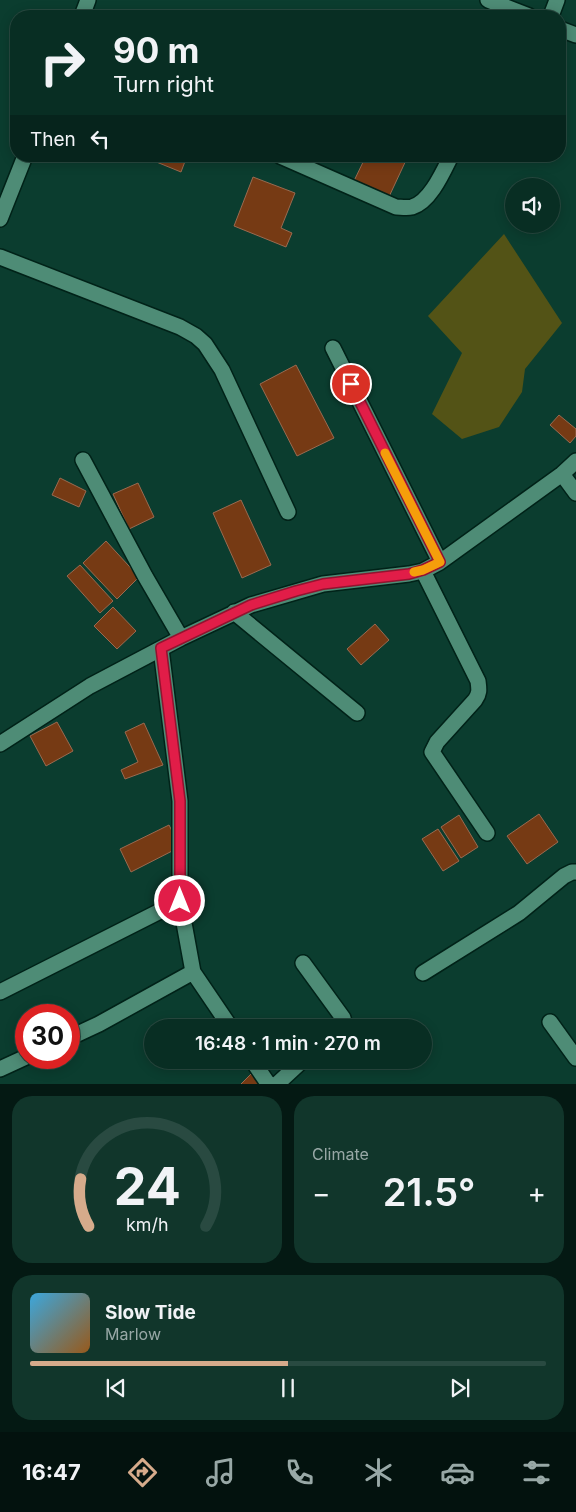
<!DOCTYPE html>
<meta charset="utf-8">
<style>
:root{--surface:#082e23;--page:#11362b;--text:#f1f3f6;--muted:#98a8a6;--line:#294a41;--accent:#d6ab8b}
body{margin:0;font-family:Inter,sans-serif;background:var(--page);color:var(--text);height:100vh;display:flex;flex-direction:column;font-size:19px;white-space:nowrap}
*{box-sizing:border-box;margin:0}
p{font-size:16px;color:var(--muted)}
.icon{flex:none;width:28px;height:28px;fill:none;stroke:currentColor;stroke-width:2;stroke-linecap:round;stroke-linejoin:round}
.map{position:relative;height:1084px;overflow:hidden}
.side{display:flex;flex-direction:column;gap:12px;padding:12px;background:#041913;flex:1}
.side>*{flex:none}
.hud{position:absolute;left:10px;top:10px;width:556px;height:152px;border-radius:20px;box-shadow:0 2px 12px #0003,0 0 0 1px var(--line);background:#082e23;color:var(--text);overflow:hidden}
.tools{position:absolute;left:505px;top:178px;display:grid;gap:10px}
.tools a{display:grid;place-items:center;width:55px;height:55px;border-radius:50%;background:var(--surface);box-shadow:0 2px 12px #0003,0 0 0 1px var(--line);font-size:25px}
.speed{position:absolute;left:15px;top:1004px;display:flex;gap:10px;font-size:25px;font-weight:700;text-align:center}
.speed>*{display:grid;place-content:center;width:65px;height:65px;border-radius:50%;background:var(--surface);box-shadow:0 2px 12px #0003,0 0 0 1px var(--line);line-height:1}
.speed .limit{border:8px solid #d22;background:#fff;color:#111}
.pin{position:absolute;display:grid;place-items:center;width:42px;height:42px;color:#fff;margin:-21px;border:2px solid #fff;border-radius:50%;box-shadow:0 1px 5px #0007}
.me{position:absolute;width:55px;margin:-28px;rotate:0deg;stroke-linejoin:round;filter:drop-shadow(0 0 4px #0008)}
.turn{display:flex;align-items:center;gap:18px;height:105px;padding:0 20px;font-size:22px}
.turn .icon{width:65px;height:65px;stroke-width:2.5}
.turn b{display:block;font-size:35px;line-height:42px}
.then{display:flex;align-items:center;height:48px;padding:0 20px;background:#0003;gap:10px;font-size:19px}
.big{font-size:38px;font-weight:600;line-height:1.1}
.side .tile{flex:1;display:flex;flex-direction:column;justify-content:center;gap:8px;min-width:0;padding:0 18px;border-radius:20px;background:var(--page)}
.side .dial{align-items:center;gap:0}
.dial svg{height:130px;overflow:visible;fill:none;stroke:var(--line);stroke-width:7;stroke-linecap:round;text-anchor:middle}
.dial text{fill:var(--text);stroke:none}
.song{display:flex;align-items:center;gap:15px}
.cover{width:60px;height:60px;border-radius:8px;background:linear-gradient(135deg,hsl(200 70% 55%),hsl(30 70% 35%))}
.played{height:5px;border-radius:2px;background:linear-gradient(90deg,var(--accent) 50%,var(--line) 50%)}
.keys{display:flex;justify-content:space-around;direction:ltr}
.heat{display:flex;justify-content:space-between;align-items:center;font-size:28px;direction:ltr}
.side .tiles{flex:1;display:grid;gap:12px;grid-template-columns:1fr 1fr}
.tile:last-child{grid-column:span 2}
.trip{position:absolute;left:144px;top:1019px;width:288px;height:50px;border-radius:25px;background:var(--surface);box-shadow:0 2px 12px #0003,0 0 0 1px var(--line);font-weight:600;line-height:50px;text-align:center}
.dock{display:flex;height:80px;justify-content:space-around;align-items:center;background:#03120e;color:var(--muted)}
.dock .icon{width:35px;height:35px}
.dock .active{color:var(--accent)}
.dock b{font-size:22px;color:var(--text)}
.map>svg:first-child{display:block}
</style>
<div class="map">
<svg width="576" height="1085" viewBox="0 0 576 1085">
<rect width="100%" height="100%" fill="#0b3d2f"/>
<path fill="#535316" d="M 504,234 L 562,323 L 525,369 L 522,392 L 499,427 L 462,439 L 432,414 L 462,353 L 428,316 Z"/>
<path fill="#763a14" stroke="#9a6a50" d="M 156,156 L 187,156 L 181,172 L 154,161 Z
M 366,156 L 408,156 L 387,201 L 352,185 Z
M 253,177 L 295,193 L 281,228 L 292,233 L 286,247 L 234,226 Z
M 296,365 L 334,438 L 297,456 L 260,384 Z
M 559,415 L 576,429 L 576,436 L 570,443 L 550,425 Z
M 60,478 L 86,491 L 79,507 L 52,495 Z
M 138,483 L 154,517 L 129,529 L 113,494 Z
M 241,500 L 271,565 L 242,578 L 213,513 Z
M 106,541 L 139,577 L 117,599 L 83,563 Z
M 80,565 L 113,601 L 100,613 L 67,576 Z
M 113,607 L 136,631 L 117,649 L 94,626 Z
M 375,624 L 389,640 L 361,665 L 347,649 Z
M 57,722 L 73,751 L 46,766 L 30,736 Z
M 144,723 L 163,765 L 125,779 L 121,770 L 138,762 L 125,732 Z
M 539,814 L 558,842 L 527,864 L 507,836 Z
M 459,815 L 478,847 L 461,858 L 441,827 Z
M 169,825 L 180,847 L 131,872 L 120,849 Z
M 438,829 L 459,861 L 443,871 L 422,839 Z
M 251,1074 L 260,1085 L 240,1085 Z"/>
<g fill="none" stroke-linecap="round" stroke-linejoin="round">
<defs>
<path id="minor" d="M 488,0 L 529,16
M 82,16 L 88,0
M 551,16 L 557,0
M 560,29 L 576,35
M 280,156 L 396,207 C 400,207 407,208 412,207 C 430,202 443,172 451,156
M 0,219 L 25,156
M 0,257 L 180,327 L 196,336 L 205,344 L 222,370 L 288,512
M 333,348 L 440,562
M 83,460 L 145,576 L 181,638
M 562,474 L 576,493
M 423,571 L 478,681 C 479,689 480,693 475,700 L 437,742 L 432,752 L 487,833
M 234,612 L 357,713
M 161,649 L 180,801 L 180,901 L 193,972 L 231,1028
M 0,744 L 90,686 L 181,638 L 251,605 L 323,584 L 409,574 L 423,571 L 440,562 L 562,474 L 576,461
M 303,963 L 343,1018 L 344,1022 L 340,1028
M 423,973 L 519,913 L 564,876 L 572,872 L 576,872
M 0,992 L 180,901
M 550,1022 L 576,1058
M 69,1038 L 99,1024 L 193,972
M 252,1060 L 269,1085
M 0,1069 L 26,1057
M 276,1085 L 303,1060"/>
</defs>
<use href="#minor" stroke="#012218" stroke-width="18"/>
<use href="#minor" stroke="#4e8c76" stroke-width="15"/>
</g>
<g fill="none" stroke-linecap="round" stroke-linejoin="round">
<defs>
<path id="route" d="M 180,901 L 180,801 L 161,648 L 251,605 L 296,591 L 323,584 L 409,574 L 423,570 L 440,562 L 351,384"/>
</defs>
<use href="#route" stroke="#92132f" stroke-width="12"/>
<use href="#route" stroke="#e11d48" stroke-width="9"/>
<path stroke="#f59e0b" stroke-width="9" d="M 385,453 L 440,562 L 423,570 L 414,572"/>
</g>
</svg>
<div class="tools">
<a><svg class="icon" aria-label="sound" viewBox="0 0 24 24"><path d="M4 9h4l5-4v14l-5-4H4zM17 9q2 3 0 6"/></svg></a>
</div>
<div class="speed"><div class="limit">30</div></div>
<div class="pin" style="left:351px;top:384px;background:#d93025"><svg class="icon" aria-label="arrive" viewBox="0 0 24 24"><path d="M6 21V4h12l-3 4 3 4H6"/></svg></div>
<svg class="me" style="left:180px;top:901px" viewBox="-20 -20 40 40"><circle r="17" fill="#e11d48" stroke="#fff" stroke-width="3"/><path d="M0-11L8 9 0 5-8 9z" fill="#fff"/></svg>
<div class="trip">16:48 · 1 min · 270 m</div>
<div class="hud">
<div class="turn"><svg class="icon" aria-label="right" viewBox="0 0 24 24"><path d="M7 20v-9h11M14 6l5 5-5 5"/></svg><div><b>90 m</b>Turn right</div></div>
<div class="then">Then<svg class="icon" aria-label="left" viewBox="0 0 24 24"><path d="M17 20v-9H6M10 6l-5 5 5 5"/></svg></div>
</div>
</div>
<section class="side">
<div class="tiles">
<div class="tile dial"><svg viewBox="0 0 100 80">
<path d="M14 69A42 42 0 1 1 86 69"/>
<path d="M14 69A42 42 0 0 1 9 40" stroke="#d6ab8b"/>
<text x="50" y="56" font-size="32" font-weight="700">24</text>
<text x="50" y="72" font-size="11">km/h</text>
</svg></div>
<div class="tile"><p>Climate</p>
<div class="heat"><a>−</a><b class="big">21.5°</b><a>+</a></div>
</div>
<div class="tile">
<div class="song"><i class="cover"></i><div><b>Slow Tide</b><p>Marlow</p></div></div>
<div class="played"></div>
<div class="keys"><svg class="icon" aria-label="previous" viewBox="0 0 24 24"><path d="M18 5L8 12l10 7zM5 5v14"/></svg><svg class="icon" aria-label="pause" viewBox="0 0 24 24"><path d="M8 5v14M16 5v14"/></svg><svg class="icon" aria-label="next" viewBox="0 0 24 24"><path d="M6 5l10 7-10 7zM19 5v14"/></svg></div>
</div>
</div>
</section>
<nav class="dock">
<b>16:47</b>
<svg class="icon active" aria-label="directions" viewBox="0 0 24 24"><path d="M12 3l9 9-9 9-9-9zM9 14v-3h6M13 9l2 2-2 2"/></svg>
<svg class="icon" aria-label="music" viewBox="0 0 24 24"><path d="M9 18V5l10-2v13"/><circle cx="6" cy="18" r="3"/><circle cx="16" cy="16" r="3"/></svg>
<svg class="icon" aria-label="phone" viewBox="0 0 24 24"><path d="M5 4h4l2 5-3 2q2 4 5 5l2-3 5 2v4C11 20 4 13 5 4z"/></svg>
<svg class="icon" aria-label="climate" viewBox="0 0 24 24"><path d="M12 3v18M4 7l16 10M4 17L20 7"/></svg>
<svg class="icon" aria-label="car" viewBox="0 0 24 24"><path d="M5 17H2v-5l4-1 3-4h7l3 4 3 1v5h-3M9 17h6M6 11h13"/><circle cx="7" cy="17" r="2"/><circle cx="17" cy="17" r="2"/></svg>
<svg class="icon" aria-label="filters" viewBox="0 0 24 24"><path d="M4 7h16M4 17h16"/><circle cx="9" cy="7" r="2"/><circle cx="15" cy="17" r="2"/></svg>
</nav>
